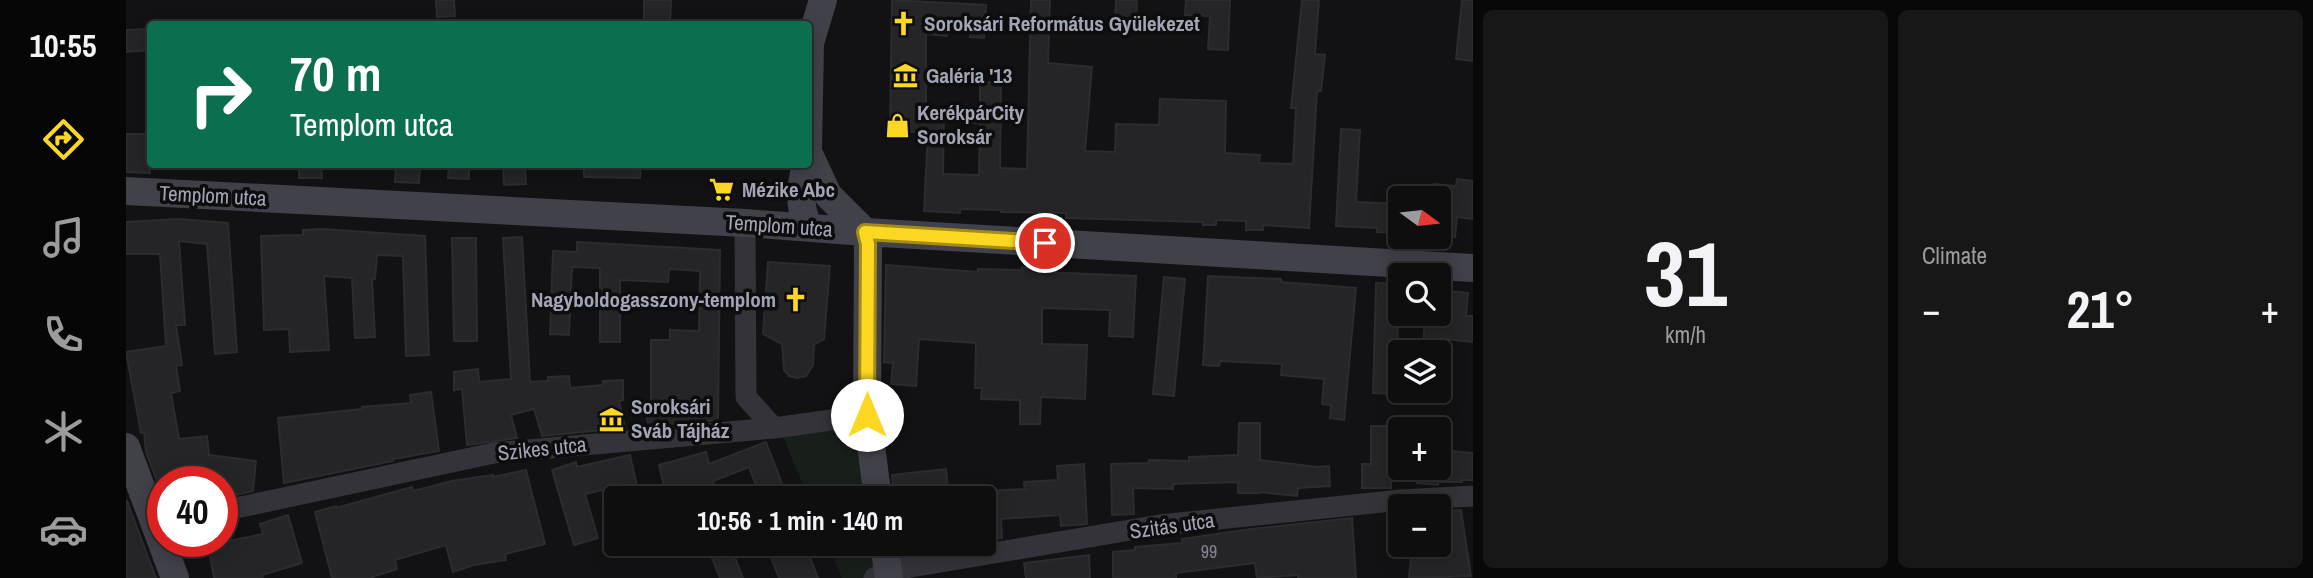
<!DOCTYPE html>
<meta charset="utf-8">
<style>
:root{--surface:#0e0e0f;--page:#171718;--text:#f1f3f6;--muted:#9b9c9e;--line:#2e2e2f;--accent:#fcd822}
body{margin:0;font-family:"Archivo Narrow",sans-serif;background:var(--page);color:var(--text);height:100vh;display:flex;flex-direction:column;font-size:26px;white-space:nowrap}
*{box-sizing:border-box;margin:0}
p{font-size:23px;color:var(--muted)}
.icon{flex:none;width:38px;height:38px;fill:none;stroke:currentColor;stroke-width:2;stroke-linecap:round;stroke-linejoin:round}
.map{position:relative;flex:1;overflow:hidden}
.sheet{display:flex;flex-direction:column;gap:10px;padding:10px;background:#080808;width:840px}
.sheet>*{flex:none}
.guide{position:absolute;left:21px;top:21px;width:665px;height:147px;border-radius:7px;box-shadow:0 4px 18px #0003,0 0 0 2px var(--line);background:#0b6e4f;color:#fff;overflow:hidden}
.needle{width:46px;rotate:105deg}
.fabs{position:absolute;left:1262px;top:186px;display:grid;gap:14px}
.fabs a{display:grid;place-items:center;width:63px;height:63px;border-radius:7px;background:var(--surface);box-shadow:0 4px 18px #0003,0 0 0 2px var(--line);font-size:35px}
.speed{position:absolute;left:21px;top:466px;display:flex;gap:14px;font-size:35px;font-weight:700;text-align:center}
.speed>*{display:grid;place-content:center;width:91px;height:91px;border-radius:50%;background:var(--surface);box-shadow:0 4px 18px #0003,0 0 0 2px var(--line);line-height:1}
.speed .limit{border:10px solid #d22;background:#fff;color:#111}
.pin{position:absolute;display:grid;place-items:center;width:60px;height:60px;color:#fff;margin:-30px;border:4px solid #fff;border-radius:50%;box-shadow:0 2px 7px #0007}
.me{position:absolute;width:77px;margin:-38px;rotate:0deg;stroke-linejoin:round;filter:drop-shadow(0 0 5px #0008)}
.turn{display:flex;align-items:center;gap:24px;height:147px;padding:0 28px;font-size:32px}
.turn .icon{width:91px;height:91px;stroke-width:2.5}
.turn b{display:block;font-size:49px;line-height:60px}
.big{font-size:52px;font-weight:700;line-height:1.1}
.sheet .widget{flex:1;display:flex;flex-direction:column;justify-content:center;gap:10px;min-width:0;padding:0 24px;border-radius:10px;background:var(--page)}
.sheet .dial{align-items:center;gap:0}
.dial b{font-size:91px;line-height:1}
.heat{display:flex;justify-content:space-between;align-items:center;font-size:38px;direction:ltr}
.sheet .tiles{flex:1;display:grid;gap:10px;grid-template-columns:repeat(2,1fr)}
.trip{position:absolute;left:478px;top:486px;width:392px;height:70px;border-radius:7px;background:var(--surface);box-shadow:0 4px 18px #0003,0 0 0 2px var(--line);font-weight:700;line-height:70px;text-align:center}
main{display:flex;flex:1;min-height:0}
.tab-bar{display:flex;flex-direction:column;width:126px;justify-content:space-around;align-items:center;background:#060606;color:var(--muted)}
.tab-bar .icon{width:49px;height:49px}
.tab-bar .active{color:var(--accent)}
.tab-bar b{font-size:32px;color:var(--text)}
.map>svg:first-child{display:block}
</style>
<main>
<nav class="tab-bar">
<b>10:55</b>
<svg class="icon active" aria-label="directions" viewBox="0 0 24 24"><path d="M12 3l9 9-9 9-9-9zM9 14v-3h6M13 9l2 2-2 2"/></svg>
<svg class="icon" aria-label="music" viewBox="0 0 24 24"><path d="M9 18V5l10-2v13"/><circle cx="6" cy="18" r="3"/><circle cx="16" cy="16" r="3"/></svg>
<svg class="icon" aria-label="phone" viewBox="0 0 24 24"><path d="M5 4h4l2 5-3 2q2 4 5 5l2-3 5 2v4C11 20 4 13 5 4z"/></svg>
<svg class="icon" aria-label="climate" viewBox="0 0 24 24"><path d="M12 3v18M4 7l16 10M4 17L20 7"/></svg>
<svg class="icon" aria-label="car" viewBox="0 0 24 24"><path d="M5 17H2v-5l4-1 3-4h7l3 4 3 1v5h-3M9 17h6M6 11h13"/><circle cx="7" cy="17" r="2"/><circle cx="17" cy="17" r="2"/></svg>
</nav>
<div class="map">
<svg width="1347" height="578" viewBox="0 0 1347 578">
<rect width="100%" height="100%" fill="#121214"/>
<path fill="#181e1a" d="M 738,421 L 743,499 L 683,499 L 655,432 Z
M 702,544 L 747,544 L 749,572 L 737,578 L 716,578 Z"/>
<path fill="#252528" stroke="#2c2c30" stroke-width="2" d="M 310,0 L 328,0 L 329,16 L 311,17 Z
M 518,0 L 545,0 L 544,24 L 518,24 Z
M 766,0 L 860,5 L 858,38 L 844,37 L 844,32 L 821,31 L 821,36 L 800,34 L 800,113 L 818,114 L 817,174 L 853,175 L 854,123 L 843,123 L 844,108 L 854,108 L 854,82 L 875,82 L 874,168 L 901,169 L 905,0 L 924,0 L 922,63 L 966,67 L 959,151 L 989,152 L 990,124 L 1033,125 L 1034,99 L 1100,101 L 1099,153 L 1134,155 L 1133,163 L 1167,164 L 1170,108 L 1165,108 L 1176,0 L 1193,0 L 1189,54 L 1199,55 L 1195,91 L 1191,91 L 1183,228 L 1137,225 L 1137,230 L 1120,230 L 1120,221 L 1090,220 L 1090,225 L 1077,225 L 1077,222 L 940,218 L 940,213 L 875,212 L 876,210 L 834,209 L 834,213 L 798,211 L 802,132 L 764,132 Z
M 990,0 L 1011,0 L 1010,19 L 989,18 Z
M 1060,0 L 1104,0 L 1102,50 L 1082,49 L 1084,16 L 1059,15 Z
M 1336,0 L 1347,0 L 1347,61 L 1330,59 Z
M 24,29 L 24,50 L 0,52 L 0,30 Z
M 1215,129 L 1234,130 L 1230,202 L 1274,204 L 1274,233 L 1251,232 L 1251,228 L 1210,226 Z
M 0,134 L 24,134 L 24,173 L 0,172 Z
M 173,164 L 195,164 L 196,178 L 173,178 Z
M 270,164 L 294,164 L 293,183 L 269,182 Z
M 323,164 L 343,164 L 343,179 L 322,178 Z
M 377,164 L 399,164 L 400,184 L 378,185 Z
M 458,164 L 515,164 L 514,178 L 458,177 Z
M 1331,179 L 1347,181 L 1347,219 L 1331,217 L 1329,237 L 1312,236 L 1312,198 L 1307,198 L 1308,184 L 1330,186 Z
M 53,219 L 102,223 L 111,352 L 89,354 L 81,244 L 53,241 L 59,325 L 50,325 L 56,365 L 50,366 L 54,391 L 45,393 L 53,439 L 81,436 L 83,455 L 130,461 L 127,491 L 110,495 L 96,493 L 96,481 L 37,481 L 37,498 L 20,452 L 18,432 L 15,433 L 0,352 L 40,346 L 34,254 L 0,254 L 0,222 Z
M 196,229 L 299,236 L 303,355 L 280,356 L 277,256 L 251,255 L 249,279 L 246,279 L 249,337 L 229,338 L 226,278 L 198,276 L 203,350 L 164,352 L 163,329 L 138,330 L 135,236 L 177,235 L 177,230 Z
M 396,237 L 404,382 L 422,381 L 422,377 L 443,376 L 444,388 L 477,385 L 477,381 L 497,380 L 497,400 L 493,401 L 499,428 L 416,436 L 408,409 L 385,415 L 391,438 L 341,445 L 336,389 L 328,390 L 328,372 L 352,369 L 353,382 L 385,379 L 377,238 Z
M 326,238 L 350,238 L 351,341 L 328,341 Z
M 451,242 L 594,250 L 592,420 L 523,426 L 517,405 L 525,404 L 525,340 L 544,340 L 544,330 L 573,331 L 574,271 L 543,269 L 542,282 L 494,280 L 494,342 L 474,342 L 474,268 L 446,267 L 443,335 L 424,334 L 427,251 L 451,252 Z
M 642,262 L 704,266 L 698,339 L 688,345 L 687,365 L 680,376 L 671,378 L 663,376 L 658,370 L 656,344 L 637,334 Z
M 760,265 L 852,272 L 852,269 L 896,270 L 896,267 L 917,268 L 917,272 L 1010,276 L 1007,337 L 983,336 L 984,310 L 916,308 L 916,344 L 961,345 L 959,399 L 915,397 L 914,424 L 894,424 L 894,400 L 855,399 L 856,388 L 849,388 L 850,343 L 793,339 L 790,386 L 765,384 L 767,363 L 758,362 Z
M 1082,276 L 1155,279 L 1155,282 L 1230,288 L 1218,420 L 1204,418 L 1205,405 L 1196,404 L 1198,379 L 1155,375 L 1156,364 L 1094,361 L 1093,366 L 1077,365 Z
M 1038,277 L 1059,279 L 1048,396 L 1027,394 Z
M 1250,283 L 1273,284 L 1270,394 L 1247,393 Z
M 1323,291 L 1342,293 L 1340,316 L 1347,316 L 1347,342 L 1319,339 L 1318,352 L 1297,352 L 1299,313 L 1312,313 L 1312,292 Z
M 305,392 L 313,451 L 267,459 L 267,461 L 158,483 L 152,418 L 236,409 L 236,407 L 285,403 L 284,395 Z
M 1113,423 L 1134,423 L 1134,460 L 1191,467 L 1203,466 L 1204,486 L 1172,488 L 1171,496 L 1133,492 L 1133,493 L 1112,493 L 1112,482 L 1047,484 L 1047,489 L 1007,488 L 1008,514 L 986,515 L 985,464 L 1023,463 L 1023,460 L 1063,461 L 1063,457 L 1112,455 Z
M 1245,426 L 1266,426 L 1265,488 L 1236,488 L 1236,464 L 1245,464 Z
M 640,442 L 662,499 L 635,499 L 623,467 L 587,481 L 589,490 L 557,499 L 541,499 L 533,465 L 580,452 L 583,464 Z
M 1312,450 L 1347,453 L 1347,480 L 1336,480 L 1336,482 L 1312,482 L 1312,485 L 1291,483 L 1293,467 L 1312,467 Z
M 504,455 L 514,499 L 488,499 L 486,488 L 459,494 L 472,538 L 448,545 L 426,470 L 450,462 L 451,467 Z
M 958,464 L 961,524 L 935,526 L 934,515 L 875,519 L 876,538 L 858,541 L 858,491 L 899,489 L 898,482 L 932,480 L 931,466 Z
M 820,469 L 823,499 L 768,499 L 766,475 Z
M 400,470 L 419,544 L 379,554 L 380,560 L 348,565 L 327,572 L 320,545 L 269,560 L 271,569 L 243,578 L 206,578 L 189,512 L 210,506 L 210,508 L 286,487 L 287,491 L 326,481 L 367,475 L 367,477 Z
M 0,501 L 1,501 L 30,578 L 0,578 Z
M 1335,510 L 1345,576 L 1283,578 L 1286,544 L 1315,544 L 1312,512 Z
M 162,515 L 176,563 L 136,575 L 137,578 L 88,578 L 82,545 L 137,534 L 134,524 Z
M 1226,518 L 1230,578 L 1172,578 L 1172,575 L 1131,578 L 1129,563 L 1050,573 L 1050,578 L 987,578 L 987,552 L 1009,550 L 1009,547 L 1056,543 L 1056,539 L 1125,529 Z
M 640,544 L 679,544 L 692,578 L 653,578 Z
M 606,550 L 617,578 L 594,578 L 586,558 Z
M 963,555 L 964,578 L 900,578 L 898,563 Z"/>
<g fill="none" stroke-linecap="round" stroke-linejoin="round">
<path stroke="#333339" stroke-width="21" d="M 619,223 L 620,397 L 648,428
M 96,511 L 368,453 L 648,428 L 741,415
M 748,578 L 761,571 L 1034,525 L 1275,500 L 1347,496"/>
<path stroke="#404149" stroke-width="28" d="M 682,149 L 684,43 L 697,0
M 682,152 L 702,195 L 739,232 L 742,245 L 741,415 L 752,499
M 680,164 C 674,190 672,201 682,227
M 0,191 L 619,223 L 739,232 L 1347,268
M 0,447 L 49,578
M 758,544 L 763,578"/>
</g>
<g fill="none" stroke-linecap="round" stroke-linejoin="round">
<defs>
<path id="route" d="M 741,415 L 742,244 L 739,232 L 919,243"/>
</defs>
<use href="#route" stroke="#a48c16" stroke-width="18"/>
<use href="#route" stroke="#fcd822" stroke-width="12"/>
</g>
<defs>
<symbol id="church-bare" viewBox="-9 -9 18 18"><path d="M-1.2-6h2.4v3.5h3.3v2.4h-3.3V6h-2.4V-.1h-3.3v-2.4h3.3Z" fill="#fcd822" stroke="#0d0d0e" stroke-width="2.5" paint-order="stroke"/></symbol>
<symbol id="museum-bare" viewBox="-9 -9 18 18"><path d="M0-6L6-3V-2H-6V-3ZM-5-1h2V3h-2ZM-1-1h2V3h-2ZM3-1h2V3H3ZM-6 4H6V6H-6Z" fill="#fcd822" stroke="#0d0d0e" stroke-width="2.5" paint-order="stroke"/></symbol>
<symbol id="shop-bare" viewBox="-9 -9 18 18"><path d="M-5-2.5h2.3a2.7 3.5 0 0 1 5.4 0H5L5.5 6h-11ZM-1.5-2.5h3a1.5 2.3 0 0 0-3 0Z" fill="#fcd822" stroke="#0d0d0e" stroke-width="2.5" paint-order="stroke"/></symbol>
<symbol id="supermarket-bare" viewBox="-9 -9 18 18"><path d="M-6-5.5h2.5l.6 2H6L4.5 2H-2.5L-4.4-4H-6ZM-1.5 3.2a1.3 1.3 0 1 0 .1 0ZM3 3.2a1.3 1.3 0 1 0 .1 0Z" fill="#fcd822" stroke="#0d0d0e" stroke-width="2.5" paint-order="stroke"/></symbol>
</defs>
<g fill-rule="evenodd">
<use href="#church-bare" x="760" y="6" width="35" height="35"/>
<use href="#museum-bare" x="762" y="58" width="35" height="35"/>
<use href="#shop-bare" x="754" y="108" width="35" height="35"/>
<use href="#supermarket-bare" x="578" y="172" width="35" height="35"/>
<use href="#church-bare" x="652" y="282" width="35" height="35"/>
<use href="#museum-bare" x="468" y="402" width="35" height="35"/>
</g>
<g text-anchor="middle" stroke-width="7" stroke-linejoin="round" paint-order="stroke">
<g font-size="18" fill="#828491">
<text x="1083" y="558">99</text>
</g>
<g font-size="21" font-weight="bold" fill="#a2a5b5" stroke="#0d0d0e" text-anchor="start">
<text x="798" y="31">Soroksári Református Gyülekezet</text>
<text x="800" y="83">Galéria '13</text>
<text x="791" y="120">KerékpárCity<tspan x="791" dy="24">Soroksár</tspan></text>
<text x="616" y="197">Mézike Abc</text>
<text x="650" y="307" text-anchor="end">Nagyboldogasszony-templom</text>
<text x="505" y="414">Soroksári<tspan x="505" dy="24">Sváb Tájház</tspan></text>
</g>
<g font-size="21" fill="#a2a5b5" stroke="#0d0d0e">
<text transform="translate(87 196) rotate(3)" y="7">Templom utca</text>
<text transform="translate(653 226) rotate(4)" y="7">Templom utca</text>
<text transform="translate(416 449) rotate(-6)" y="7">Szikes utca</text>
<text transform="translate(1046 526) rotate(-8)" y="7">Szitás utca</text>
</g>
</g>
</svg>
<div class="fabs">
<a><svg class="needle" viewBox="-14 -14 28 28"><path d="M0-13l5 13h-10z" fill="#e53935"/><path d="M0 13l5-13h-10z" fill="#9b9c9e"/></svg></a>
<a><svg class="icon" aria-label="search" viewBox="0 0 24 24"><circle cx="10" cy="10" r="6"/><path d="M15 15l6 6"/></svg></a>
<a><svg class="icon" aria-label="layers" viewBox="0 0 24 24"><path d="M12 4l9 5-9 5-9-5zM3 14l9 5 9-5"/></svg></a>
<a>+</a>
<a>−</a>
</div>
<div class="speed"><div class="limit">40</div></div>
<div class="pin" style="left:919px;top:243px;background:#d93025"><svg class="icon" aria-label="arrive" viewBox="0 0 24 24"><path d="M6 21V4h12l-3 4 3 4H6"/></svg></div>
<svg class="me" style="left:741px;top:415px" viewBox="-20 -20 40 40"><circle r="19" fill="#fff"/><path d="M0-13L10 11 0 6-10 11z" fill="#fcd822"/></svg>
<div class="trip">10:56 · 1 min · 140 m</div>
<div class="guide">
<div class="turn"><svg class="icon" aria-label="right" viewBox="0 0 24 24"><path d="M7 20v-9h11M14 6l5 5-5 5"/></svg><div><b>70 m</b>Templom utca</div></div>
</div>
</div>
<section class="sheet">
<div class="tiles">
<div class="widget dial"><b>31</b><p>km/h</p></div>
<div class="widget"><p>Climate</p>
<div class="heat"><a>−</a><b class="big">21°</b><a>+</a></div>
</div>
</div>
</section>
</main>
